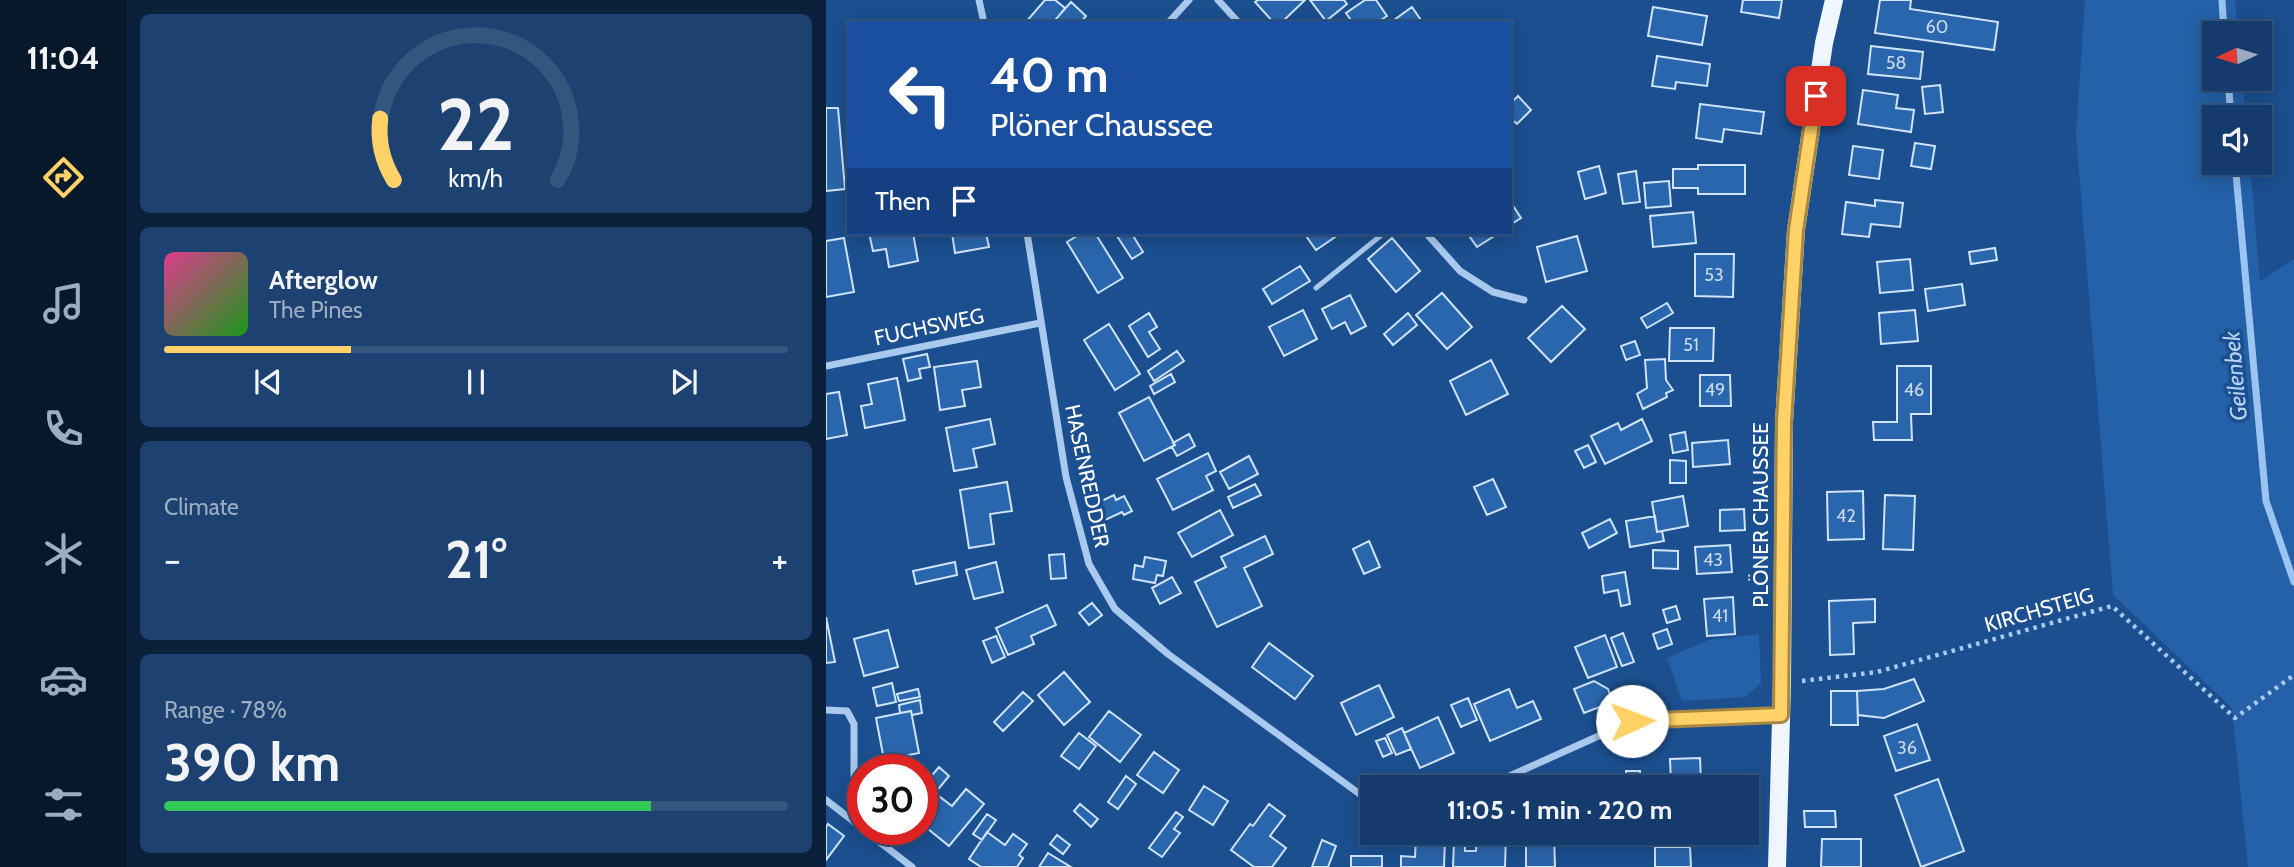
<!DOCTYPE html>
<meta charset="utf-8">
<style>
:root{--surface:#143b6b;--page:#1d4271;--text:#f1f3f6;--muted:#9dadc1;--line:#33557e;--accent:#ffd166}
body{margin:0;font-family:Cabin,sans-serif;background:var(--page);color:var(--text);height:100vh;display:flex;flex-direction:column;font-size:26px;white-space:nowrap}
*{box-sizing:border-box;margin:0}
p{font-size:23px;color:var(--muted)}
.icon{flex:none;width:38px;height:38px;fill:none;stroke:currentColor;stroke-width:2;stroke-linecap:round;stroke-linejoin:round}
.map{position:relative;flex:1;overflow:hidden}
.panel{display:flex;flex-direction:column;gap:14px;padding:14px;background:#0b203b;width:700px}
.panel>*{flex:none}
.guide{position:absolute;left:21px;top:21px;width:665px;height:214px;border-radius:0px;box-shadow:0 4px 18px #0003,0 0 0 2px var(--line);background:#1a4fa0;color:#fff;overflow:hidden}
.needle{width:46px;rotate:266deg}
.controls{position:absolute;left:1376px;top:21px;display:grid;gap:14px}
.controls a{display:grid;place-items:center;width:70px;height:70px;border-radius:0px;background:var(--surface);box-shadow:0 4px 18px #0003,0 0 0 2px var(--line);font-size:35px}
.speed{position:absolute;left:21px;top:754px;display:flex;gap:14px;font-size:35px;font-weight:700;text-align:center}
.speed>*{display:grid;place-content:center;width:91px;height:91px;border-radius:50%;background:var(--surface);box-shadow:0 4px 18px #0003,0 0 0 2px var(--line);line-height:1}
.speed .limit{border:10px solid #d22;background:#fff;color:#111}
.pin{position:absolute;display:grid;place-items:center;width:60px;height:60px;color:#fff;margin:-30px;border-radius:14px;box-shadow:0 4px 10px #0006}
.me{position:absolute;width:77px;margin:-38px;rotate:88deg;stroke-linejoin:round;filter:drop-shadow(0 0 5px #0008)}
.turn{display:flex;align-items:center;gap:24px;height:147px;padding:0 28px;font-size:32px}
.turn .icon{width:91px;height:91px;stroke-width:2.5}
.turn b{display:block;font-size:49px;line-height:60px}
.then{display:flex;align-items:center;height:66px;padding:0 28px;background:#0003;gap:14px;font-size:26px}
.big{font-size:52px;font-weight:800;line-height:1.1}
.panel .card{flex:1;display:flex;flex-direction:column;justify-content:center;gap:10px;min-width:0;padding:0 24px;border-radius:10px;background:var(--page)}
.panel .dial{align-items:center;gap:0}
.dial svg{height:182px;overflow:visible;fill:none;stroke:var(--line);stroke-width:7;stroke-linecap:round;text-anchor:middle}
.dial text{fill:var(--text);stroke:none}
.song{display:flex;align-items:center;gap:21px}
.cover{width:84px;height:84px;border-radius:10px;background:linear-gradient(135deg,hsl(330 70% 55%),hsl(120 70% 35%))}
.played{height:7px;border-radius:4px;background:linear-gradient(90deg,var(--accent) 30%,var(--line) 30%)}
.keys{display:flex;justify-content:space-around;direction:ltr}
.heat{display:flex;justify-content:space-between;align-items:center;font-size:38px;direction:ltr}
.charge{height:10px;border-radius:5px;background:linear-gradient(90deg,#34c759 78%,var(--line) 0)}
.trip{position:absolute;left:534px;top:775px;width:399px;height:70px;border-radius:0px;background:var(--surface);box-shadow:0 4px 18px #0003,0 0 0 2px var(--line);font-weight:800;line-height:70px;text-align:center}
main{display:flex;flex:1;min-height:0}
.tabs{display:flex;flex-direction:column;width:126px;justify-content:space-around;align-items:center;background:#08182b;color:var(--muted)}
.tabs .icon{width:49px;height:49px}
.tabs .on{color:var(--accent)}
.tabs b{font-size:32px;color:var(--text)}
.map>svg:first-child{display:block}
</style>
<main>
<nav class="tabs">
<b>11:04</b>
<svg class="icon on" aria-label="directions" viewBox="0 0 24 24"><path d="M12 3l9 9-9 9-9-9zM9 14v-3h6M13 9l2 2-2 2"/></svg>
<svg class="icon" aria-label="music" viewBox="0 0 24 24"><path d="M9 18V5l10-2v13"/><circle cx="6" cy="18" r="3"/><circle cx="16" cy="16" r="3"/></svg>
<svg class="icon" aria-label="phone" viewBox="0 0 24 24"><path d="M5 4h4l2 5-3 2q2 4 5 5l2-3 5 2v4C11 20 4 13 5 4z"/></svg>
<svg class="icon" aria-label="climate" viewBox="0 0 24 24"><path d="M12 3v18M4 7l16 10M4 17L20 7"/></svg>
<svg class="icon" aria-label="car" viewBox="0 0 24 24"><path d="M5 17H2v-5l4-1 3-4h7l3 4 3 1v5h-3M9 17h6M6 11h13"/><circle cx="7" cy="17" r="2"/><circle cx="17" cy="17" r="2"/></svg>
<svg class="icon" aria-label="filters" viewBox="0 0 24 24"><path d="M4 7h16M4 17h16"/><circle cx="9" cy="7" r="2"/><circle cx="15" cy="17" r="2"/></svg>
</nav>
<section class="panel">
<div class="card dial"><svg viewBox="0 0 100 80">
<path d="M14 69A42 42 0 1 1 86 69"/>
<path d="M14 69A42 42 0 0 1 8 42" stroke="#ffd166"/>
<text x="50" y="56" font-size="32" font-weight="700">22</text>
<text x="50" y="72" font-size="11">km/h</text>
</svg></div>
<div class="card">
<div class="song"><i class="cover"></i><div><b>Afterglow</b><p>The Pines</p></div></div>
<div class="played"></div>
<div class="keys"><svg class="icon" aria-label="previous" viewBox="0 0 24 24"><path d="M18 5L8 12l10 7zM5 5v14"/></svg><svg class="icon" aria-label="pause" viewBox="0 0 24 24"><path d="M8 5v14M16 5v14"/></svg><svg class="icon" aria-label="next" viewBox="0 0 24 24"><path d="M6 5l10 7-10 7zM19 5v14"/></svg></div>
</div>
<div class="card"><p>Climate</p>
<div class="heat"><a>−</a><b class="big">21°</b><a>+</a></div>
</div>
<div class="card"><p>Range · 78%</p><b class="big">390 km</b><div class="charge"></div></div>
</section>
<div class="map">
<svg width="1468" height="867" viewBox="0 0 1468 867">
<rect width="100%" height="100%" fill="#1b4f8f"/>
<path fill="#2461a8" d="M 1259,0 L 1409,0 L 1412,33 L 1388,33 L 1388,79 L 1416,79 L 1420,117 L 1388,117 L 1388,163 L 1424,163 L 1434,281 L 1468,259 L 1468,867 L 1422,867 L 1406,708 L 1287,595 L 1250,134 Z
M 933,634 L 935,683 L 920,697 L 856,701 L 841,658 L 882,640 Z"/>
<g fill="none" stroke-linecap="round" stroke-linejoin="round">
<path stroke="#9cc4f0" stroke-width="7" d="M 1396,0 L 1398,33
M 1402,79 L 1405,117
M 1409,163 L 1440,501 L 1468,582"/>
</g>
<path fill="#2a66ad" stroke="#cfe3fa" stroke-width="2" d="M 219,0 L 229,0 L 239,8 L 227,23 L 199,23 Z
M 432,0 L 479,0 L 455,23 L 448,23 L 429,2 Z
M 484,0 L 518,0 L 521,4 L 500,21 Z
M 539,0 L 550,0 L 561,16 L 550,23 L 527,23 L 520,13 Z
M 917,0 L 956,0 L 953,18 L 915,12 Z
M 1054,0 L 1085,0 L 1084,9 L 1172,22 L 1168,50 L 1049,33 Z
M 245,2 L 260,16 L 254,23 L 233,23 L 229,20 Z
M 586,7 L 597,23 L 564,23 Z
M 827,7 L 881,16 L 876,45 L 822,36 Z
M 1045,46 L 1097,52 L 1094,79 L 1042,74 Z
M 831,56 L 884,64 L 881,86 L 850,82 L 849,89 L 826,86 Z
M 1114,85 L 1117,112 L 1099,114 L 1096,87 Z
M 1037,90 L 1072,95 L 1070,108 L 1088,110 L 1085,132 L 1032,124 Z
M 692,96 L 705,110 L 691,124 L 684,118 L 684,104 Z
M 874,104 L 938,112 L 935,134 L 898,129 L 896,142 L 870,138 Z
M 0,108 L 12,108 L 19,189 L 0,191 Z
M 1089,143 L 1109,146 L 1105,169 L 1085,166 Z
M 1027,146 L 1057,150 L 1053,179 L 1023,175 Z
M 872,165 L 919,165 L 919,194 L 872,194 L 872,188 L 847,188 L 847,169 L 872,169 Z
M 773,166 L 780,193 L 759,199 L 752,172 Z
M 810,171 L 814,202 L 797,204 L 792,174 Z
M 843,181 L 845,206 L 820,208 L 818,183 Z
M 1049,200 L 1077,203 L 1074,227 L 1045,224 L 1043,237 L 1016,234 L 1020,202 L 1049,206 Z
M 684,201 L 695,218 L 684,225 Z
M 867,212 L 870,243 L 827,247 L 824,216 Z
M 43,233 L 87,233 L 92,261 L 63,267 L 60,249 L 47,251 Z
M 126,233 L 160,233 L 163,247 L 129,253 Z
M 256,233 L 269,233 L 297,278 L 272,293 L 241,242 Z
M 289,233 L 309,233 L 306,234 L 317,252 L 306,259 Z
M 478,233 L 515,233 L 490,250 Z
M 641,233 L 673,233 L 651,247 Z
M 751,236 L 761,271 L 720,282 L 711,247 Z
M 18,238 L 28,292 L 0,297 L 0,241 Z
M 566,238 L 594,271 L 570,292 L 542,259 Z
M 1169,248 L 1171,260 L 1145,264 L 1143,252 Z
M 869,254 L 908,254 L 907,297 L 869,296 Z
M 1084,259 L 1087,290 L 1054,293 L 1051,262 Z
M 474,266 L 484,281 L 446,304 L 437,289 Z
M 1136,284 L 1139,305 L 1102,311 L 1099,289 Z
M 616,293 L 646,327 L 621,349 L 590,315 Z
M 524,295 L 540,326 L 525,334 L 519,322 L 506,329 L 496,309 Z
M 841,303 L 847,313 L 821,328 L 815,318 Z
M 736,306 L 759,329 L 725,362 L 702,338 Z
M 477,310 L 491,339 L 458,356 L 443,327 Z
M 1089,310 L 1092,341 L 1055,344 L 1053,313 Z
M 323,313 L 331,327 L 323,332 L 334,349 L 322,357 L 303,326 Z
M 582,313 L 591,325 L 567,345 L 558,334 Z
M 283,324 L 314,374 L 289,390 L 258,340 Z
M 844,328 L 888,328 L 887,361 L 843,361 Z
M 809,341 L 814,355 L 800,360 L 795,346 Z
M 351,351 L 358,361 L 328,381 L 322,371 Z
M 101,354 L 104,367 L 93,369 L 95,378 L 82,381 L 77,359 Z
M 839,359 L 840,380 L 847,390 L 840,393 L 841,397 L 817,409 L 811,394 L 821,388 L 819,360 Z
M 665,360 L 682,394 L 640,415 L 624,381 Z
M 151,361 L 155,387 L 136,390 L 139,406 L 114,410 L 108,367 Z
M 1071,366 L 1105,366 L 1105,414 L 1085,414 L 1086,440 L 1048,440 L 1047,422 L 1071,422 Z
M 345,374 L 349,382 L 328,394 L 324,386 Z
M 874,375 L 904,375 L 905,406 L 874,406 Z
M 71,378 L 79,420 L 39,428 L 35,406 L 46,404 L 42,384 Z
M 13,392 L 21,435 L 0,439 L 0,394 Z
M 323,397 L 349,445 L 318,461 L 293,413 Z
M 164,419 L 169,444 L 147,449 L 151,467 L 128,471 L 120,428 Z
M 816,419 L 826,441 L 779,464 L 765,436 L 792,423 L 795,430 Z
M 859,432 L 862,450 L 847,453 L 844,435 Z
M 363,434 L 369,446 L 351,456 L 346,447 L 349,445 L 347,443 Z
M 902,440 L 904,464 L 867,467 L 866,443 Z
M 762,445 L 770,462 L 758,468 L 749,451 Z
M 382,453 L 390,471 L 380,476 L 387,490 L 347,510 L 331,479 Z
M 423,456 L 432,474 L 403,489 L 394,472 Z
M 844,460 L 860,461 L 860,483 L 844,483 Z
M 667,479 L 680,507 L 661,515 L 648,487 Z
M 181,482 L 186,511 L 164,514 L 168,544 L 143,548 L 134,490 Z
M 429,484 L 435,495 L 407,508 L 402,497 Z
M 1037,491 L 1038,539 L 1002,540 L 1001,492 Z
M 288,495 L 290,500 L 298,496 L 306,511 L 298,515 L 296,512 L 277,521 L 269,504 Z
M 1059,495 L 1089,496 L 1087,550 L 1057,549 Z
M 857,496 L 862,526 L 831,532 L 826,502 Z
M 918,509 L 919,530 L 894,531 L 894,510 Z
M 394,510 L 407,535 L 366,557 L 352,533 Z
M 829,516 L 831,532 L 836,531 L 838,541 L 804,547 L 800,521 Z
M 784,519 L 791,533 L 763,548 L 756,533 Z
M 439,536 L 447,554 L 418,568 L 436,606 L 391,627 L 369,582 L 400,567 L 395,557 Z
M 543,541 L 554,567 L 538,574 L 527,549 Z
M 904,545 L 906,572 L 871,574 L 869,547 Z
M 827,550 L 852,551 L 852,569 L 827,568 Z
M 238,554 L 240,578 L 225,579 L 223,555 Z
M 319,557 L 340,561 L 337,576 L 331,575 L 329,583 L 307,579 L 309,565 L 317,567 Z
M 129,562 L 131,575 L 90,584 L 87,571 Z
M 170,562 L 177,592 L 148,599 L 140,570 Z
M 799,572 L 804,604 L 795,606 L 792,590 L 778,593 L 776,576 Z
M 346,577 L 355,593 L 334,604 L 326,588 Z
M 907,597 L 909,634 L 881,636 L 878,599 Z
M 1049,599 L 1049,622 L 1027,623 L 1028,654 L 1004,655 L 1003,601 Z
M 266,603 L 276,615 L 263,625 L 253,613 Z
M 221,605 L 230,625 L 205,636 L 208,644 L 182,655 L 170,628 Z
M 850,606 L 854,619 L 841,623 L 837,610 Z
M 0,617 L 9,662 L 0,663 Z
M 841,629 L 846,644 L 832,649 L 827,634 Z
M 62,630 L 72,667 L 38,676 L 28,639 Z
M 797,633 L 808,662 L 796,666 L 785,638 Z
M 779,635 L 791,667 L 762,678 L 749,647 Z
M 170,636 L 179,657 L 166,663 L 157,641 Z
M 443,643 L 487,676 L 469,699 L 426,667 Z
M 238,672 L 264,702 L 238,725 L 212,695 Z
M 1088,679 L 1098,701 L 1058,718 L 1032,715 L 1031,691 L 1058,689 Z
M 768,681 L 782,689 L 787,702 L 758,713 L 748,689 Z
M 66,683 L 70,702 L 51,706 L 47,688 Z
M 553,685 L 568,717 L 530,735 L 515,703 Z
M 92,689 L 94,697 L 73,701 L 71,694 Z
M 683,689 L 691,708 L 707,701 L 715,719 L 664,741 L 648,704 Z
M 1005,691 L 1031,691 L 1032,725 L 1005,725 Z
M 197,692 L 207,701 L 177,731 L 168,722 Z
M 642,698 L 651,720 L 635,727 L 625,705 Z
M 94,700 L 96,713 L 86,715 L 85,711 L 74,713 L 73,705 Z
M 85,711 L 93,753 L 58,760 L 50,718 Z
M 283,711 L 315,735 L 294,762 L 263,737 Z
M 612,717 L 628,753 L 594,768 L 578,733 Z
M 1091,724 L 1104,760 L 1070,771 L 1058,736 Z
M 576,728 L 585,749 L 570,755 L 561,735 Z
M 253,733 L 270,746 L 253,769 L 235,756 Z
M 559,738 L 566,753 L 557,757 L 550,741 Z
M 328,752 L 353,770 L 337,793 L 311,775 Z
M 874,758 L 875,781 L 855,781 L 856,788 L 837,788 L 837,783 L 845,782 L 844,759 Z
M 113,767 L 123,776 L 109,793 L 126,806 L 140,789 L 158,804 L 123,846 L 96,824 L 96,787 Z
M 800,771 L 814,771 L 814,786 L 801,786 Z
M 300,776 L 310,784 L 292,809 L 282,802 Z
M 1112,779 L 1138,851 L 1095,867 L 1069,795 Z
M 378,786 L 402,801 L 387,825 L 363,810 Z
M 254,804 L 272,819 L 265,827 L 248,811 Z
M 443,804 L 459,816 L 444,836 L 460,848 L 446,867 L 428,867 L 405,850 L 424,824 L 427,826 Z
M 978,811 L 1009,811 L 1010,827 L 979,827 Z
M 350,812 L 357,817 L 348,829 L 354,833 L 336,857 L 323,848 Z
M 161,814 L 170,820 L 156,840 L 147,834 Z
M 2,824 L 18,836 L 0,860 L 0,827 Z
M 161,832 L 179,845 L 187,834 L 201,844 L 193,855 L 197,858 L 191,867 L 155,867 L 143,859 Z
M 651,833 L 680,833 L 679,867 L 627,867 L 628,842 L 639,842 L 639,851 L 650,851 Z
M 700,833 L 744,833 L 728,834 L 729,867 L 700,867 Z
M 231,835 L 244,845 L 237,854 L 224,844 Z
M 825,837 L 825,844 L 808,845 L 807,838 Z
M 590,838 L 619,839 L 618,867 L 575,867 L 575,856 L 589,857 Z
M 996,839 L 1035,839 L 1035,867 L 995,867 Z
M 496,840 L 510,846 L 502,867 L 486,867 Z
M 829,847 L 864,847 L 865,867 L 829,867 Z
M 222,853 L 245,867 L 213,867 Z
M 525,856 L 556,856 L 556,867 L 525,867 Z"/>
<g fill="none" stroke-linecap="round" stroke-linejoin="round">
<path stroke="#a9c9ee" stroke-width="4.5" stroke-dasharray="3.5 5" stroke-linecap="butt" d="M 976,681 L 1051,672 L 1286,606 L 1409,718 L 1468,675"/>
<path stroke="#a9c9ee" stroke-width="5" d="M 490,288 L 558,233"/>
<path stroke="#a9c9ee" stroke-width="7" d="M 153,0 L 158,23
M 392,0 L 413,23
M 342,23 L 363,0
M 201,233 L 240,477 L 263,564 L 289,609 L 342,654 L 546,803
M 600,233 L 634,271 L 667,292 L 698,300
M 0,366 L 214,323
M 0,710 L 21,711 L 28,724 L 28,822
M 657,788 L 806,721 L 954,715
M 0,800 L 31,824
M 38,830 L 86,867"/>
<path stroke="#f0f6ff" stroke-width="18" d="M 951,867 L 956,683 L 958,422 L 970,230 L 998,43 L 1008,0"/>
</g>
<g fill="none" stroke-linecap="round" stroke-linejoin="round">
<defs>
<path id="route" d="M 806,721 L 955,715 L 958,422 L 970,230 L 990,96"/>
</defs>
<use href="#route" stroke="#a68842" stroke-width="18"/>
<use href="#route" stroke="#ffd166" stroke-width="12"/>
</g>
<g text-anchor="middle" stroke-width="7" stroke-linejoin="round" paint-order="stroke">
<g font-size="18" fill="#cad9ea">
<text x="1111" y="33">60</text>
<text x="1070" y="69">58</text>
<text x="888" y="281">53</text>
<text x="865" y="351">51</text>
<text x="889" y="396">49</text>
<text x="1088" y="396">46</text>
<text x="1020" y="522">42</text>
<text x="887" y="566">43</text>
<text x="894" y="622">41</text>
<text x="1081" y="754">36</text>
</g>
<g font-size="21" fill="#fff" stroke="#1b4f8f">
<text transform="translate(103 327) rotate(-12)" y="7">FUCHSWEG</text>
<text transform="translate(261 476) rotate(78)" y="7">HASENREDDER</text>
<text transform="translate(935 515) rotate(-90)" y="7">PLÖNER CHAUSSEE</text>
<text transform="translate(1213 610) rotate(-16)" y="7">KIRCHSTEIG</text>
</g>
<g font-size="23" font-style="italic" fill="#b5d3f5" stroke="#1b4f8f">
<text transform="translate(1409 376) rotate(-95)" y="8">Geilenbek</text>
</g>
</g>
</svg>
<div class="controls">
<a><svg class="needle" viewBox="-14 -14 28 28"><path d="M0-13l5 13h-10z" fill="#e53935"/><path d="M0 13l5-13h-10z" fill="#9dadc1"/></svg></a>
<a><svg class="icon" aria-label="sound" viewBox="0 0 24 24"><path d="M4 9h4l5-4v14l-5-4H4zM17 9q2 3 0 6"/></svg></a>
</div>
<div class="speed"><div class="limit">30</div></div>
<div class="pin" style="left:990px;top:96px;background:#d93025"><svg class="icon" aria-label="arrive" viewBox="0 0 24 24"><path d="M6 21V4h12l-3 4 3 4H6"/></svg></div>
<svg class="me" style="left:806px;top:721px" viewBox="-20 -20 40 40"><circle r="19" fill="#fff"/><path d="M0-13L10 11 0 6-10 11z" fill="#ffd166"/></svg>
<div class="trip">11:05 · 1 min · 220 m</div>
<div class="guide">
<div class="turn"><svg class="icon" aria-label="left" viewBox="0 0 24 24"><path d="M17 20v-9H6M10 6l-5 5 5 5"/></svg><div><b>40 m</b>Plöner Chaussee</div></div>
<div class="then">Then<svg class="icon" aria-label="arrive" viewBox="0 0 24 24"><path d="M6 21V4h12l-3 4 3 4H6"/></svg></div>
</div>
</div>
</main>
